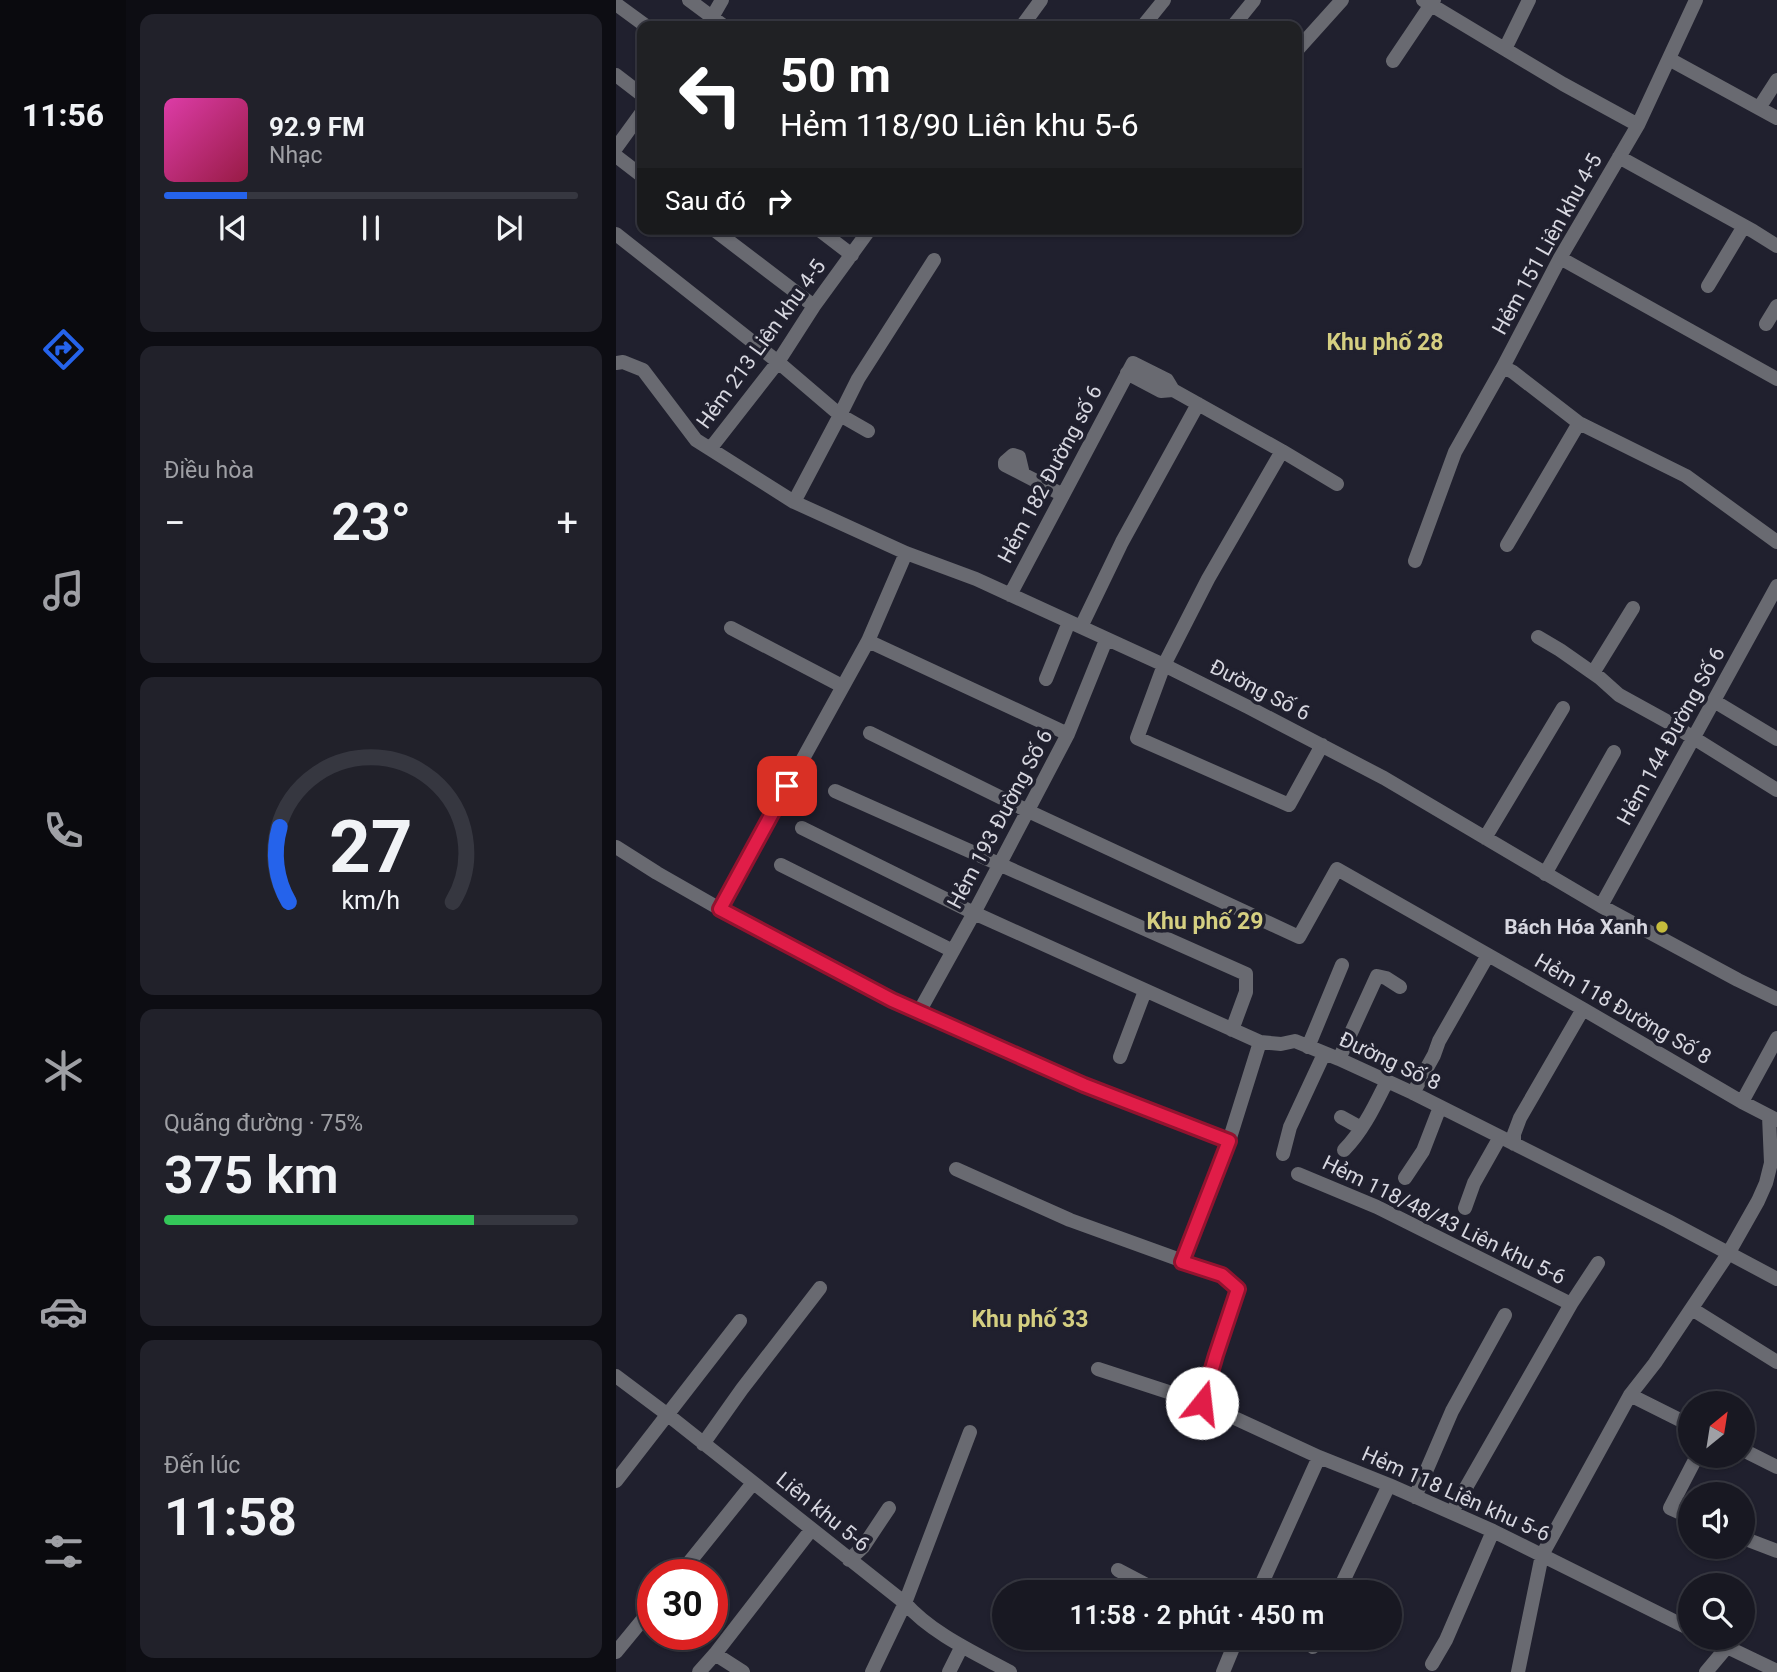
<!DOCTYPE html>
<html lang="vi">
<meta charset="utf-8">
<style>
:root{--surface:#181822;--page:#21212a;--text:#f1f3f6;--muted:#9fa0a5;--line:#363740;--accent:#2563eb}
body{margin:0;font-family:Roboto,sans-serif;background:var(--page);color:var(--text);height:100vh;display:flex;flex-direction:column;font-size:26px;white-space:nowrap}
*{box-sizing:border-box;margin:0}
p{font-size:23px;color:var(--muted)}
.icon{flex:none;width:38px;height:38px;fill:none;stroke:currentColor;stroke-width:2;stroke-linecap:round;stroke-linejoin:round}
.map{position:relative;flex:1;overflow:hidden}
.panel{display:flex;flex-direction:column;gap:14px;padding:14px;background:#0d0d13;width:490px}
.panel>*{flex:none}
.guide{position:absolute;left:21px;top:21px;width:665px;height:214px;border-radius:14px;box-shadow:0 2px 5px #0004,0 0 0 2px var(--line);background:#202124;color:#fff;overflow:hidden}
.needle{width:46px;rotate:30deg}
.fabs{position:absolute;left:1062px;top:1391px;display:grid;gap:14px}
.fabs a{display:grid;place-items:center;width:77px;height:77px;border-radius:50%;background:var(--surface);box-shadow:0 2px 5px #0004,0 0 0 2px var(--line);font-size:35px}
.speed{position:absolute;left:21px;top:1559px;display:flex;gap:14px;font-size:35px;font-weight:700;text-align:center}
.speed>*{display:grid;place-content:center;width:91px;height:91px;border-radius:50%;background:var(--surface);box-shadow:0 2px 5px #0004,0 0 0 2px var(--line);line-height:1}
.speed .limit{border:10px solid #d22;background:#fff;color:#111}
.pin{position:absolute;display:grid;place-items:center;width:60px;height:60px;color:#fff;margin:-30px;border-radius:14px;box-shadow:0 4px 10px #0006}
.me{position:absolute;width:77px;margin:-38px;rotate:16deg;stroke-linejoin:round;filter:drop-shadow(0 0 5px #0008)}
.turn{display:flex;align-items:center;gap:24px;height:147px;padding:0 28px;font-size:32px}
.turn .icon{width:91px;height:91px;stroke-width:2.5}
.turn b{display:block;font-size:49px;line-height:60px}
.then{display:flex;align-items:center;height:66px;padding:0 28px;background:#0003;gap:14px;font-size:26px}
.big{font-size:52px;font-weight:600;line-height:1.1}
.panel .card{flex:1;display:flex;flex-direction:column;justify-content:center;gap:10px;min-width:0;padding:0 24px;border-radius:14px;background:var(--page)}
.panel .dial{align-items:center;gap:0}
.dial svg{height:182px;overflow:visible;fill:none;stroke:var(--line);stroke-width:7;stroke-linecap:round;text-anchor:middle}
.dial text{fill:var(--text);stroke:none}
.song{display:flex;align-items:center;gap:21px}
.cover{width:84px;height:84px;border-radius:10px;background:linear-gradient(135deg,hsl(320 70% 55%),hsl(340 70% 35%))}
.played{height:7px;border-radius:4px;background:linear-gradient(90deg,var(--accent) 20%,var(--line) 20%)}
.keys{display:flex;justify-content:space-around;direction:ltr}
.heat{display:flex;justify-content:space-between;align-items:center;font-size:38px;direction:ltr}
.charge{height:10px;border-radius:5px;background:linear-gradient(90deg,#34c759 75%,var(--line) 0)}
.trip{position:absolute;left:376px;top:1580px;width:410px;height:70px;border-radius:35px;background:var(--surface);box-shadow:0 2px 5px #0004,0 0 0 2px var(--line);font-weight:600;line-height:70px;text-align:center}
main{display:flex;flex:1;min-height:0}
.menu{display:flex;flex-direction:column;width:126px;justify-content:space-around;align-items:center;background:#0a0a0e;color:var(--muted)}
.menu .icon{width:49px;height:49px}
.menu .active{color:var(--accent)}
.menu b{font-size:32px;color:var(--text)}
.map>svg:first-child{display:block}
</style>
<main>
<nav class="menu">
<b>11:56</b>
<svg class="icon active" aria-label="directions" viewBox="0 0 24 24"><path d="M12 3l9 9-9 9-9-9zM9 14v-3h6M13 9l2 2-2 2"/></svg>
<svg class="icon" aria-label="music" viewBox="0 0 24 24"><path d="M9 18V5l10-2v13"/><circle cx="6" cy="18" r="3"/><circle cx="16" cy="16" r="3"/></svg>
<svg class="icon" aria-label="phone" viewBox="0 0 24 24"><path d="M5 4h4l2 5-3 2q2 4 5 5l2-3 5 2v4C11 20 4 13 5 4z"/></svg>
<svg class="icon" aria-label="climate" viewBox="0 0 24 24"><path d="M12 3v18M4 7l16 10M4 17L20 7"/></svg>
<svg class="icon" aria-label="car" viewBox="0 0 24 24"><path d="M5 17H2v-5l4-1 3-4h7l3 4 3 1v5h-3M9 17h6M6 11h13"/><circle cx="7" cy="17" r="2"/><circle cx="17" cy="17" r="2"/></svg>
<svg class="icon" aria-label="filters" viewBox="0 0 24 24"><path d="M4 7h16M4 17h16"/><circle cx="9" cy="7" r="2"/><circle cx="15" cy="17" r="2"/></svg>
</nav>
<section class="panel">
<div class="card">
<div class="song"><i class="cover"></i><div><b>92.9 FM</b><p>Nhạc</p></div></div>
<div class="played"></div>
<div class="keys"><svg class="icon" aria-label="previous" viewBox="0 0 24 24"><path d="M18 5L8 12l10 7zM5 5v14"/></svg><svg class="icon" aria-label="pause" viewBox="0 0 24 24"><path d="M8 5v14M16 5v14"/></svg><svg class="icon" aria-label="next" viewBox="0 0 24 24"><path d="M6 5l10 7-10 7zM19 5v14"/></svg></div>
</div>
<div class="card"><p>Điều hòa</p>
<div class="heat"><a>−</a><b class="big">23°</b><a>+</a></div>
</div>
<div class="card dial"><svg viewBox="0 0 100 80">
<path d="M14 69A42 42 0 1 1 86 69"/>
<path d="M14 69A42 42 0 0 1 10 36" stroke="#2563eb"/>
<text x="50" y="56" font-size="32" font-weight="700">27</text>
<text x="50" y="72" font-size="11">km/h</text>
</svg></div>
<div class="card"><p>Quãng đường · 75%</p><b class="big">375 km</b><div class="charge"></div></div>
<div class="card"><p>Đến lúc</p><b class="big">11:58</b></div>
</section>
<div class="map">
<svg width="1161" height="1672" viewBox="0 0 1161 1672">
<rect width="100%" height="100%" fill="#20202e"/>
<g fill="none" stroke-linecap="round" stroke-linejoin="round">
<path stroke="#696a71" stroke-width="14" d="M 73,0 L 108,26
M 807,0 L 947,84 L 1022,125
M 1080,0 L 1022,125 L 944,258 L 887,367 L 897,372 L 963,423 L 1070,476 L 1161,542
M 0,4 L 30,26
M 91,26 L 106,0
M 406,26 L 425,0
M 527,26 L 548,0
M 617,26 L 638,0
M 889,49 L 913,0
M 681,50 L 726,0
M 1053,59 L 1161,118
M 777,61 L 818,0
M 0,75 L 26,95
M 1143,108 L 1161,80
M 0,148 L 26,112
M 0,156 L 26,176
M 1003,157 L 1137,231 L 1161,246
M 97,229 L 198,306
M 202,229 L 236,255
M 0,234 L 162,362 L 224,415 L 178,502
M 944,258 L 1161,379
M 1092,286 L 1128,226
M 1150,324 L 1161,306
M 0,363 L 7,362 L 27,370 L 80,440 L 178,502 L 290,553 L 360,579 L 548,665 L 632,707 L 768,778 L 985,906 L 1122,980 L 1161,999
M 511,373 L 545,391 L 557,390
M 252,431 L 224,415 L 242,379 L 318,260
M 94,449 L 162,362 L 198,306 L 254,229
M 666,451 L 592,579 L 548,665 L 521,738 L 673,805 L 706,745
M 407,474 L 403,457 L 397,455 L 389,462 L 389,465 L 447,495
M 891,545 L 963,423
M 799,561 L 839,452 L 887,367
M 394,595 L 517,363 L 551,380 L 557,390 L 666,451 L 721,484
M 465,627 L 506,542 L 582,404
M 115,628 L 226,686
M 922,637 L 944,650 L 984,678 L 1003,695 L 1052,722 L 1161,790
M 252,641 L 452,734
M 977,673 L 1017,608
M 430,679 L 453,622
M 1098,701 L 1161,739
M 254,733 L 412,811 L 683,937 L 721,869 L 967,1009 L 1126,1102 L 1161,1120
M 219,791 L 630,974 L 630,992 L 616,1030
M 186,828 L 358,913 L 644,1042 L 665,1044 L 679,1041 L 723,1059 L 797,1093 L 1052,1221 L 1161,1279
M 869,838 L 947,708
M 0,847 L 41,873 L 104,909 L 276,1000 L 468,1085 L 613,1141
M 165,865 L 337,951
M 929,874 L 998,752
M 985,906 L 1161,586
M 104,909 L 252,641 L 290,553
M 303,1012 L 358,913 L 452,734 L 490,640
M 692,1047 L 726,965
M 504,1057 L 529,991
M 723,1059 L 761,976 L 770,978 L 784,987
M 797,1093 L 818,1055 L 823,1041 L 872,955
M 1126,1102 L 1161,1038
M 725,1117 L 745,1128
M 898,1144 L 898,1134 L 904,1118 L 967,1009
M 728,1150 C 747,1131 759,1105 771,1081
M 667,1154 L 674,1127 L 708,1054
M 340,1169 L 454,1220 L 606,1275 L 622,1289 L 600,1355 L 586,1403
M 682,1174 L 761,1207 L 955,1304
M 789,1178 L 807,1151 L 824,1107
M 849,1208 L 858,1183 L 884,1137
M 566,1262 L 613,1141 L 644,1042
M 1076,1309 L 1161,1362
M 482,1369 L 586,1403 L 703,1457 L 773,1485 L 877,1531 L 1074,1629
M 0,1376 L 52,1415 L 289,1603 C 315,1633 359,1653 394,1672
M 1014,1395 L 1074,1425
M 87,1444 L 126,1389 L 204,1288
M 1127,1450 L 1161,1467
M 0,1481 L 124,1321
M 799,1497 L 836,1411 L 889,1315
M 836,1512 L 955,1304 L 982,1263
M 1074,1517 L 1054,1508 L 1081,1456
M 1127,1538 L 1161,1551
M 233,1560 L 247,1547 L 273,1508
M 502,1570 L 544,1592
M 63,1575 L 137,1483
M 642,1592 L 703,1457
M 722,1592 L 773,1485
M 697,1647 L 701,1638
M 1111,1647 L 1161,1671
M 0,1652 L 37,1607
M 99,1654 L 127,1672
M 816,1664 L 830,1640 L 877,1531
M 83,1672 L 99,1654 L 195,1530
M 256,1672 L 289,1603 L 354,1432
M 333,1672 L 346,1646
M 607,1672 L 621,1638
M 902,1672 L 926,1555 L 1014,1395 L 1039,1363 L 1112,1254 L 1142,1201 L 1150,1183 L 1155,1163 L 1153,1116
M 1090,1672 L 1111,1647 L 1093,1638"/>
</g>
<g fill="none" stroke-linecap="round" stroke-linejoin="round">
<defs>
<path id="route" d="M 171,786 L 104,909 L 276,1000 L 468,1085 L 613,1141 L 566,1262 L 606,1275 L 622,1289 L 600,1355 L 586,1403"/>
</defs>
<use href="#route" stroke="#92132f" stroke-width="18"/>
<use href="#route" stroke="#e11d48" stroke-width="12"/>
</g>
<circle fill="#c6bc3c" stroke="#20202e" stroke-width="2.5" cx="1046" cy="927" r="7"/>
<g text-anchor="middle" stroke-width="7" stroke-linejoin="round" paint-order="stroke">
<g font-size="21" fill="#d7d7e0" stroke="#20202e">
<text transform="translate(931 244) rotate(-61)" y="7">Hẻm 151 Liên khu 4-5</text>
<text transform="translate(145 344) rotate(-54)" y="7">Hẻm 213 Liên khu 4-5</text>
<text transform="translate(434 474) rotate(-62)" y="7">Hẻm 182 Đường số 6</text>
<text transform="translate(644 690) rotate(27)" y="7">Đường Số 6</text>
<text transform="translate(1055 736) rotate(-61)" y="7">Hẻm 144 Đường Số 6</text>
<text transform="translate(384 819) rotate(-62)" y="7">Hẻm 193 Đường Số 6</text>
<text transform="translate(1007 1009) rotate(30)" y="7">Hẻm 118 Đường Số 8</text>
<text transform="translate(774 1061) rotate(25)" y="7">Đường Số 8</text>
<text transform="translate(828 1220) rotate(26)" y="7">Hẻm 118/48/43 Liên khu 5-6</text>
<text transform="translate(840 1494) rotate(24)" y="7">Hẻm 118 Liên khu 5-6</text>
<text transform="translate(207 1512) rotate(39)" y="7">Liên khu 5-6</text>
</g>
<g font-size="21" font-weight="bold" fill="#d7d7e0" stroke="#20202e" text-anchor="end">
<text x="1032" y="934">Bách Hóa Xanh</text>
</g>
<g font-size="23" font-weight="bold" fill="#d5cf81" stroke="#20202e">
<text x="769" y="350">Khu phố 28</text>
<text x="589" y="929">Khu phố 29</text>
<text x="414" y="1327">Khu phố 33</text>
</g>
</g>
</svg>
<div class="fabs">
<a><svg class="needle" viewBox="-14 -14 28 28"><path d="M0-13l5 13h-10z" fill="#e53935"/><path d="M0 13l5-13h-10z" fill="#9fa0a5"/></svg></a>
<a><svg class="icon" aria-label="sound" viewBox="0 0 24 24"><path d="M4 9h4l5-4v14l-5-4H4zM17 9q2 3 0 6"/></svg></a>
<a><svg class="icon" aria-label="search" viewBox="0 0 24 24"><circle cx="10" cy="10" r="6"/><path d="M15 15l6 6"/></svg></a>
</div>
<div class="speed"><div class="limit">30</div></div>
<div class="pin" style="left:171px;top:786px;background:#d93025"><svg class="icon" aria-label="arrive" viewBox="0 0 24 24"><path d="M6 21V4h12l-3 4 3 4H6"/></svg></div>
<svg class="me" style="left:586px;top:1403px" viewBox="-20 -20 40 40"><circle r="19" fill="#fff"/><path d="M0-13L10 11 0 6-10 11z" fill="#e11d48"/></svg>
<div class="trip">11:58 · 2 phút · 450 m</div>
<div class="guide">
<div class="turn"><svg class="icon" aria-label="left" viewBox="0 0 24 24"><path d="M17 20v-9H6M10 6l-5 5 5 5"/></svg><div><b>50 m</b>Hẻm 118/90 Liên khu 5-6</div></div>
<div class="then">Sau đó<svg class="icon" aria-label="right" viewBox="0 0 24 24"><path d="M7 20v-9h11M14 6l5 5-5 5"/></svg></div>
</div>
</div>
</main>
